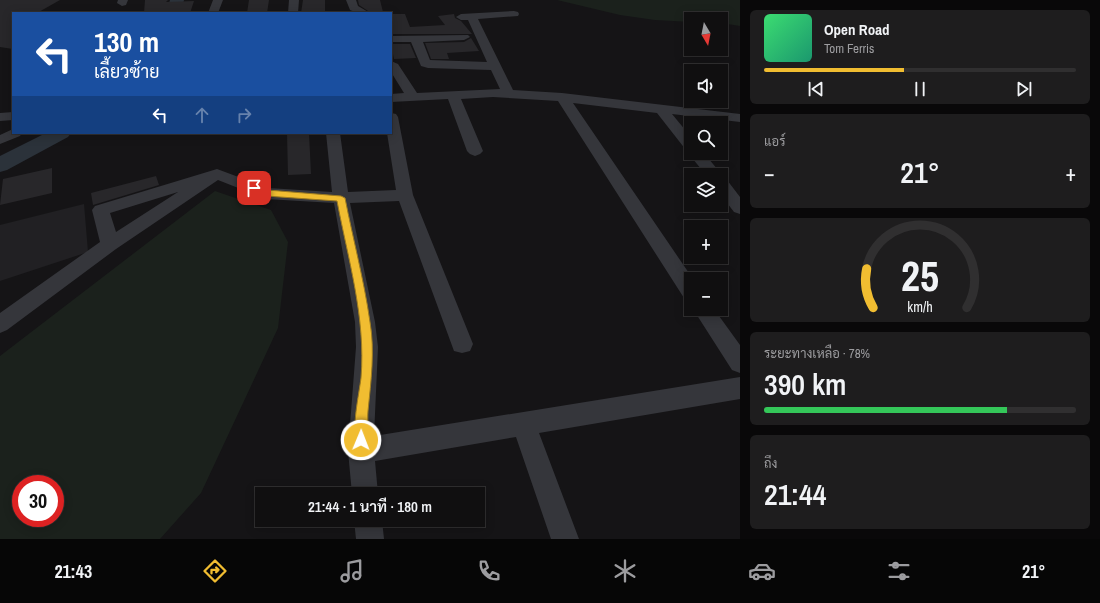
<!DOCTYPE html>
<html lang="th">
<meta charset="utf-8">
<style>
:root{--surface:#100f10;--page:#1e1d1e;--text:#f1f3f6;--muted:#9c9c9f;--line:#302f30;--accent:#f1bd31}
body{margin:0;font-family:"Archivo Narrow",Sarabun,sans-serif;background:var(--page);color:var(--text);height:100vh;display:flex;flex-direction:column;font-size:15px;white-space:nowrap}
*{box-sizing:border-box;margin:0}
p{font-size:13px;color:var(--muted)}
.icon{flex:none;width:22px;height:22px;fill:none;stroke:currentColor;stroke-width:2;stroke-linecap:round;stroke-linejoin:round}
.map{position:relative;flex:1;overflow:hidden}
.panel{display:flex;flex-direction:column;gap:10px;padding:10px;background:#090809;width:360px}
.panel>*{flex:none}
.hud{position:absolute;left:12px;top:12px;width:380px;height:122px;border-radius:0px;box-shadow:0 2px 10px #0003,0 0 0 1px var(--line);background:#1a4fa0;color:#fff;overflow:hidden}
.needle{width:26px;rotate:170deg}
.controls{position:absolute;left:684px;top:12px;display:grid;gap:8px}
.controls a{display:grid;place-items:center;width:44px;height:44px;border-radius:0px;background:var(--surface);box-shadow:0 2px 10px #0003,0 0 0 1px var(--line);font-size:20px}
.speed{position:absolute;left:12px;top:475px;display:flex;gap:8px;font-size:20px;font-weight:700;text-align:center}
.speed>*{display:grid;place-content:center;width:52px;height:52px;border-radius:50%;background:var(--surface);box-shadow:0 2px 10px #0003,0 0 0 1px var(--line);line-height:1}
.speed .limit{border:6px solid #d22;background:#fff;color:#111}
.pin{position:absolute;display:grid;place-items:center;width:34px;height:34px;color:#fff;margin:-17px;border-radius:8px;box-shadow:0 2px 6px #0006}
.me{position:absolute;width:44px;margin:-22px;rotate:1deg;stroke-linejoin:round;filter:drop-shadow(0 0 3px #0008)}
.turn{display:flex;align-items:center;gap:14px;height:84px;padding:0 16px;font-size:18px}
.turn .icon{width:52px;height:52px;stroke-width:2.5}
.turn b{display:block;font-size:28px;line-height:34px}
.lanes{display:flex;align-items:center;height:38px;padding:0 16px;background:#0003;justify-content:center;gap:20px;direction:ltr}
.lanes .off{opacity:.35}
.big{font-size:30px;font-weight:600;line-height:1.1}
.panel .tile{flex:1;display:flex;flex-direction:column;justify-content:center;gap:6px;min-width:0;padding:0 14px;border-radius:6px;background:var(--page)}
.panel .dial{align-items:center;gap:0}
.dial svg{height:104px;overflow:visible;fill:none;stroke:var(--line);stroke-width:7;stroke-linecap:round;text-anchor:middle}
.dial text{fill:var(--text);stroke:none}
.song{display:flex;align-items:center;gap:12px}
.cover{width:48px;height:48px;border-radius:6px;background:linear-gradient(135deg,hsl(140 70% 55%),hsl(160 70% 35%))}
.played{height:4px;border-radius:2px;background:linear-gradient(90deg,var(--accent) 45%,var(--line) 45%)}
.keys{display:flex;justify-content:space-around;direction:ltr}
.heat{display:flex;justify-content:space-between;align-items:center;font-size:22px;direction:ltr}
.charge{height:6px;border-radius:3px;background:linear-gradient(90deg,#34c759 78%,var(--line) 0)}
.trip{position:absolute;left:255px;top:487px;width:230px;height:40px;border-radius:0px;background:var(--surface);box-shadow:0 2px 10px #0003,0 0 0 1px var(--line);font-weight:600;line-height:40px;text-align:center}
.tab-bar{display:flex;height:64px;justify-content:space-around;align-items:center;background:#060606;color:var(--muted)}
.tab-bar .icon{width:28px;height:28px}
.tab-bar .selected{color:var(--accent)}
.tab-bar b{font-size:18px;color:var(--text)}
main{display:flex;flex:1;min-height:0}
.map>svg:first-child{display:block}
</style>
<main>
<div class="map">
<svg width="740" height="539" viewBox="0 0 740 539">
<rect width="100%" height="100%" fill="#151416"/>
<path fill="#212023" d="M 84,204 L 88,252 L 0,281 L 0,225 Z"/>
<path fill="#1b211c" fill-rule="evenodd" d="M 557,0 L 740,0 L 740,26 L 721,23 L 721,19 L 691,19 L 691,22 L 655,20 L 620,15 Z
M 215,191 L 271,210 L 288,242 L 278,328 L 201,493 L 160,539 L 0,539 L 0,356 ZM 21,484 L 55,484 L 55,518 L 21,518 Z"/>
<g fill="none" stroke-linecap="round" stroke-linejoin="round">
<path fill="#2b323a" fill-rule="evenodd" d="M 170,0 L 184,0 L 180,13 L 166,13 Z
M 46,133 L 71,133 L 68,137 L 7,170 L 0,172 L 0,156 Z"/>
</g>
<path fill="#28272a" d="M 0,0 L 60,0 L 37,13 L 13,13 L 13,49 L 0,47 Z
M 145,0 L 168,0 L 166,2 L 194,1 L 190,13 L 144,13 Z
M 249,0 L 269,0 L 267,13 L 247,13 Z
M 303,0 L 325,0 L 325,13 L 301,13 Z
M 358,0 L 380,0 L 383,12 L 371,13 L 359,5 Z
M 391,14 L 405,14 L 410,27 L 445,25 L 438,16 L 454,14 L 455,18 L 461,21 L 472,34 L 391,34 Z
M 471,38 L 479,51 L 447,53 L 449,59 L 431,59 L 425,43 L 464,42 Z
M 391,44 L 410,44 L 416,58 L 394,59 Z
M 287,133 L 309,133 L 311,174 L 288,175 Z
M 52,168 L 52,193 L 0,205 L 3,179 Z
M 156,176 L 159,185 L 93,205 L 91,193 Z"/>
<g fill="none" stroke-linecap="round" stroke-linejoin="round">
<path fill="#35363b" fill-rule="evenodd" d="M 118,0 L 128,0 L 126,5 L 122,6 L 117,3 Z
M 213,0 L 223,0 L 218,13 L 208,13 Z
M 289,0 L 299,0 L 298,13 L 288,13 Z
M 346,0 L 356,0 L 358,6 L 370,13 L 357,13 L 350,10 Z
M 514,11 L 518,12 L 519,14 L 518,16 L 478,19 L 513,90 L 562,93 L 740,114 L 740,122 L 672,114 L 691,137 L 691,153 L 704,153 L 722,175 L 721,176 L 721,175 L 706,175 L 688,153 L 690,151 L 686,150 L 657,113 L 573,103 L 693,279 L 691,279 L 691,300 L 684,298 L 558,101 L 493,97 L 461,99 L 483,151 L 480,154 L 475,156 L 470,154 L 467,151 L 448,99 L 391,102 L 391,94 L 404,93 L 391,72 L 391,61 L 398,64 L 417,93 L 500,89 L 491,70 L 428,68 L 421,66 L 411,42 L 391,42 L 391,36 L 468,35 L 470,37 L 464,40 L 423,42 L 430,60 L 487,62 L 468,20 L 461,20 L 456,17 L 461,14 Z
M 13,112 L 13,120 L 0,121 L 0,113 Z
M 391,113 L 396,114 L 398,117 L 413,195 L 473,344 L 470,351 L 462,353 L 454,351 L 399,201 L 350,203 L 375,322 L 378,347 L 374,436 L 740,377 L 740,399 L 539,433 L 579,539 L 551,539 L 516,437 L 375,461 L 378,494 L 352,494 L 348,451 L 356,347 L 355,322 L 334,203 L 266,199 L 218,180 L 116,249 L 7,330 L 0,333 L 0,313 L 100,242 L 92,210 L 95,206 L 217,169 L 268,188 L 332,192 L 326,133 L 340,133 L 348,192 L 396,190 L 387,133 L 391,133 ZM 178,192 L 116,232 L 110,213 Z
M 13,129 L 13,133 L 22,133 L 20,136 L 0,144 L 0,135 Z
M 721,179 L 727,180 L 740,197 L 740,214 L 734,212 L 721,195 Z
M 693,309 L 714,309 L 740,345 L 740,373 L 732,370 Z
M 354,520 L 382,520 L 384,539 L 356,539 Z"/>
</g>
<path fill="#f1bd31" stroke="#9d7b20" d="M 254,185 L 267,190 L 341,196 L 345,198 C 353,239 364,280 370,322 C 375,351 371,381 368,411 C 367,421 370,434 366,444 L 361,446 L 357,444 C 351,430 359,394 361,378 C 366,318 348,259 337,201 L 266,196 L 251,190 L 251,186 Z"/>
</svg>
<div class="controls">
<a><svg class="needle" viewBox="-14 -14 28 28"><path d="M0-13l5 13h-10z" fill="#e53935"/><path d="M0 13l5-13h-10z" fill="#9c9c9f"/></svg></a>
<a><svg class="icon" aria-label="sound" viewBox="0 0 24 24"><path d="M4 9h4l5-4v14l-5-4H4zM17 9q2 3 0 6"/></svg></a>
<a><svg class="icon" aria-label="search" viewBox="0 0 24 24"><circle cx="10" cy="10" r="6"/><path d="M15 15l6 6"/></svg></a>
<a><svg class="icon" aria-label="layers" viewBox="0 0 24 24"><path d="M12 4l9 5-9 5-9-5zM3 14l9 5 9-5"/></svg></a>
<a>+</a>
<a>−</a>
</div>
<div class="speed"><div class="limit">30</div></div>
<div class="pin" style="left:254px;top:188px;background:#d93025"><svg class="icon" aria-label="arrive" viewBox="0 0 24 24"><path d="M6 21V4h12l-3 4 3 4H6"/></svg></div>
<svg class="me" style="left:361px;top:440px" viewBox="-20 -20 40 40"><circle r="17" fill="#f1bd31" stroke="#fff" stroke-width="3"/><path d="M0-11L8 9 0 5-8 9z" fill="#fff"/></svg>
<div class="trip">21:44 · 1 นาที · 180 m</div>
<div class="hud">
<div class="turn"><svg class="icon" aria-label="left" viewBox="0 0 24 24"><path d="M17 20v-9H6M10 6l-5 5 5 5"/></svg><div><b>130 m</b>เลี้ยวซ้าย</div></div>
<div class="lanes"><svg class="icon" aria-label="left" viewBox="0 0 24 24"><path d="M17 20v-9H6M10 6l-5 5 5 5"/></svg><svg class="icon off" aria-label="ahead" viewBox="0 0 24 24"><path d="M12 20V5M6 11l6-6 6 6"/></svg><svg class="icon off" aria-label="right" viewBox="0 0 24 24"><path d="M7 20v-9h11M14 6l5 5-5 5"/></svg></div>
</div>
</div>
<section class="panel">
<div class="tile">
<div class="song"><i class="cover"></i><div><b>Open Road</b><p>Tom Ferris</p></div></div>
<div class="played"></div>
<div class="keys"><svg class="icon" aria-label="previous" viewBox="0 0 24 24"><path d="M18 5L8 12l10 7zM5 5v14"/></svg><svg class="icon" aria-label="pause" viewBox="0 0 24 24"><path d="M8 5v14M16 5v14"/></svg><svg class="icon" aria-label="next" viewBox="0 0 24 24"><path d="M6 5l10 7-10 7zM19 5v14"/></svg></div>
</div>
<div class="tile"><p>แอร์</p>
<div class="heat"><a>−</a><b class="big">21°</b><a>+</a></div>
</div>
<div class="tile dial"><svg viewBox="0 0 100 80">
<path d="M14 69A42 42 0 1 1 86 69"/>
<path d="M14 69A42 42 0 0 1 9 39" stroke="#f1bd31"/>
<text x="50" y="56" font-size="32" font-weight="700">25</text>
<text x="50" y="72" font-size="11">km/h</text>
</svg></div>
<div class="tile"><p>ระยะทางเหลือ · 78%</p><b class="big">390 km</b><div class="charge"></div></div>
<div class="tile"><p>ถึง</p><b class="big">21:44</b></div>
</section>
</main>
<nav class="tab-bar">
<b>21:43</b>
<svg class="icon selected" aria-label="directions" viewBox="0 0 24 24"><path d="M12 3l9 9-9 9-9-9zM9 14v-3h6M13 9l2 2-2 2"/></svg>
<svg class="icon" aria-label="music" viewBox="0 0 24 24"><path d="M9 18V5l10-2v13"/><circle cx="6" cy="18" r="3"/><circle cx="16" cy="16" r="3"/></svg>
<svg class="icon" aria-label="phone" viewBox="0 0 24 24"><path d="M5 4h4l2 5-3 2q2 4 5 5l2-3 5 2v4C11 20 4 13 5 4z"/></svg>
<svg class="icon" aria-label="climate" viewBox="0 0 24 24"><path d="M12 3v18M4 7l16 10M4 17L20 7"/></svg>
<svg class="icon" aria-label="car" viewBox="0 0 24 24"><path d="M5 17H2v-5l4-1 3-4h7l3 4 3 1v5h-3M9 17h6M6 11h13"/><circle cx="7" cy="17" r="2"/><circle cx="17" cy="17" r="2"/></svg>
<svg class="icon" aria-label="filters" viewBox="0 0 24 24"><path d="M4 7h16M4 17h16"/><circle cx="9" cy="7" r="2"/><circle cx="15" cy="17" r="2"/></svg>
<b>21°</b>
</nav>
